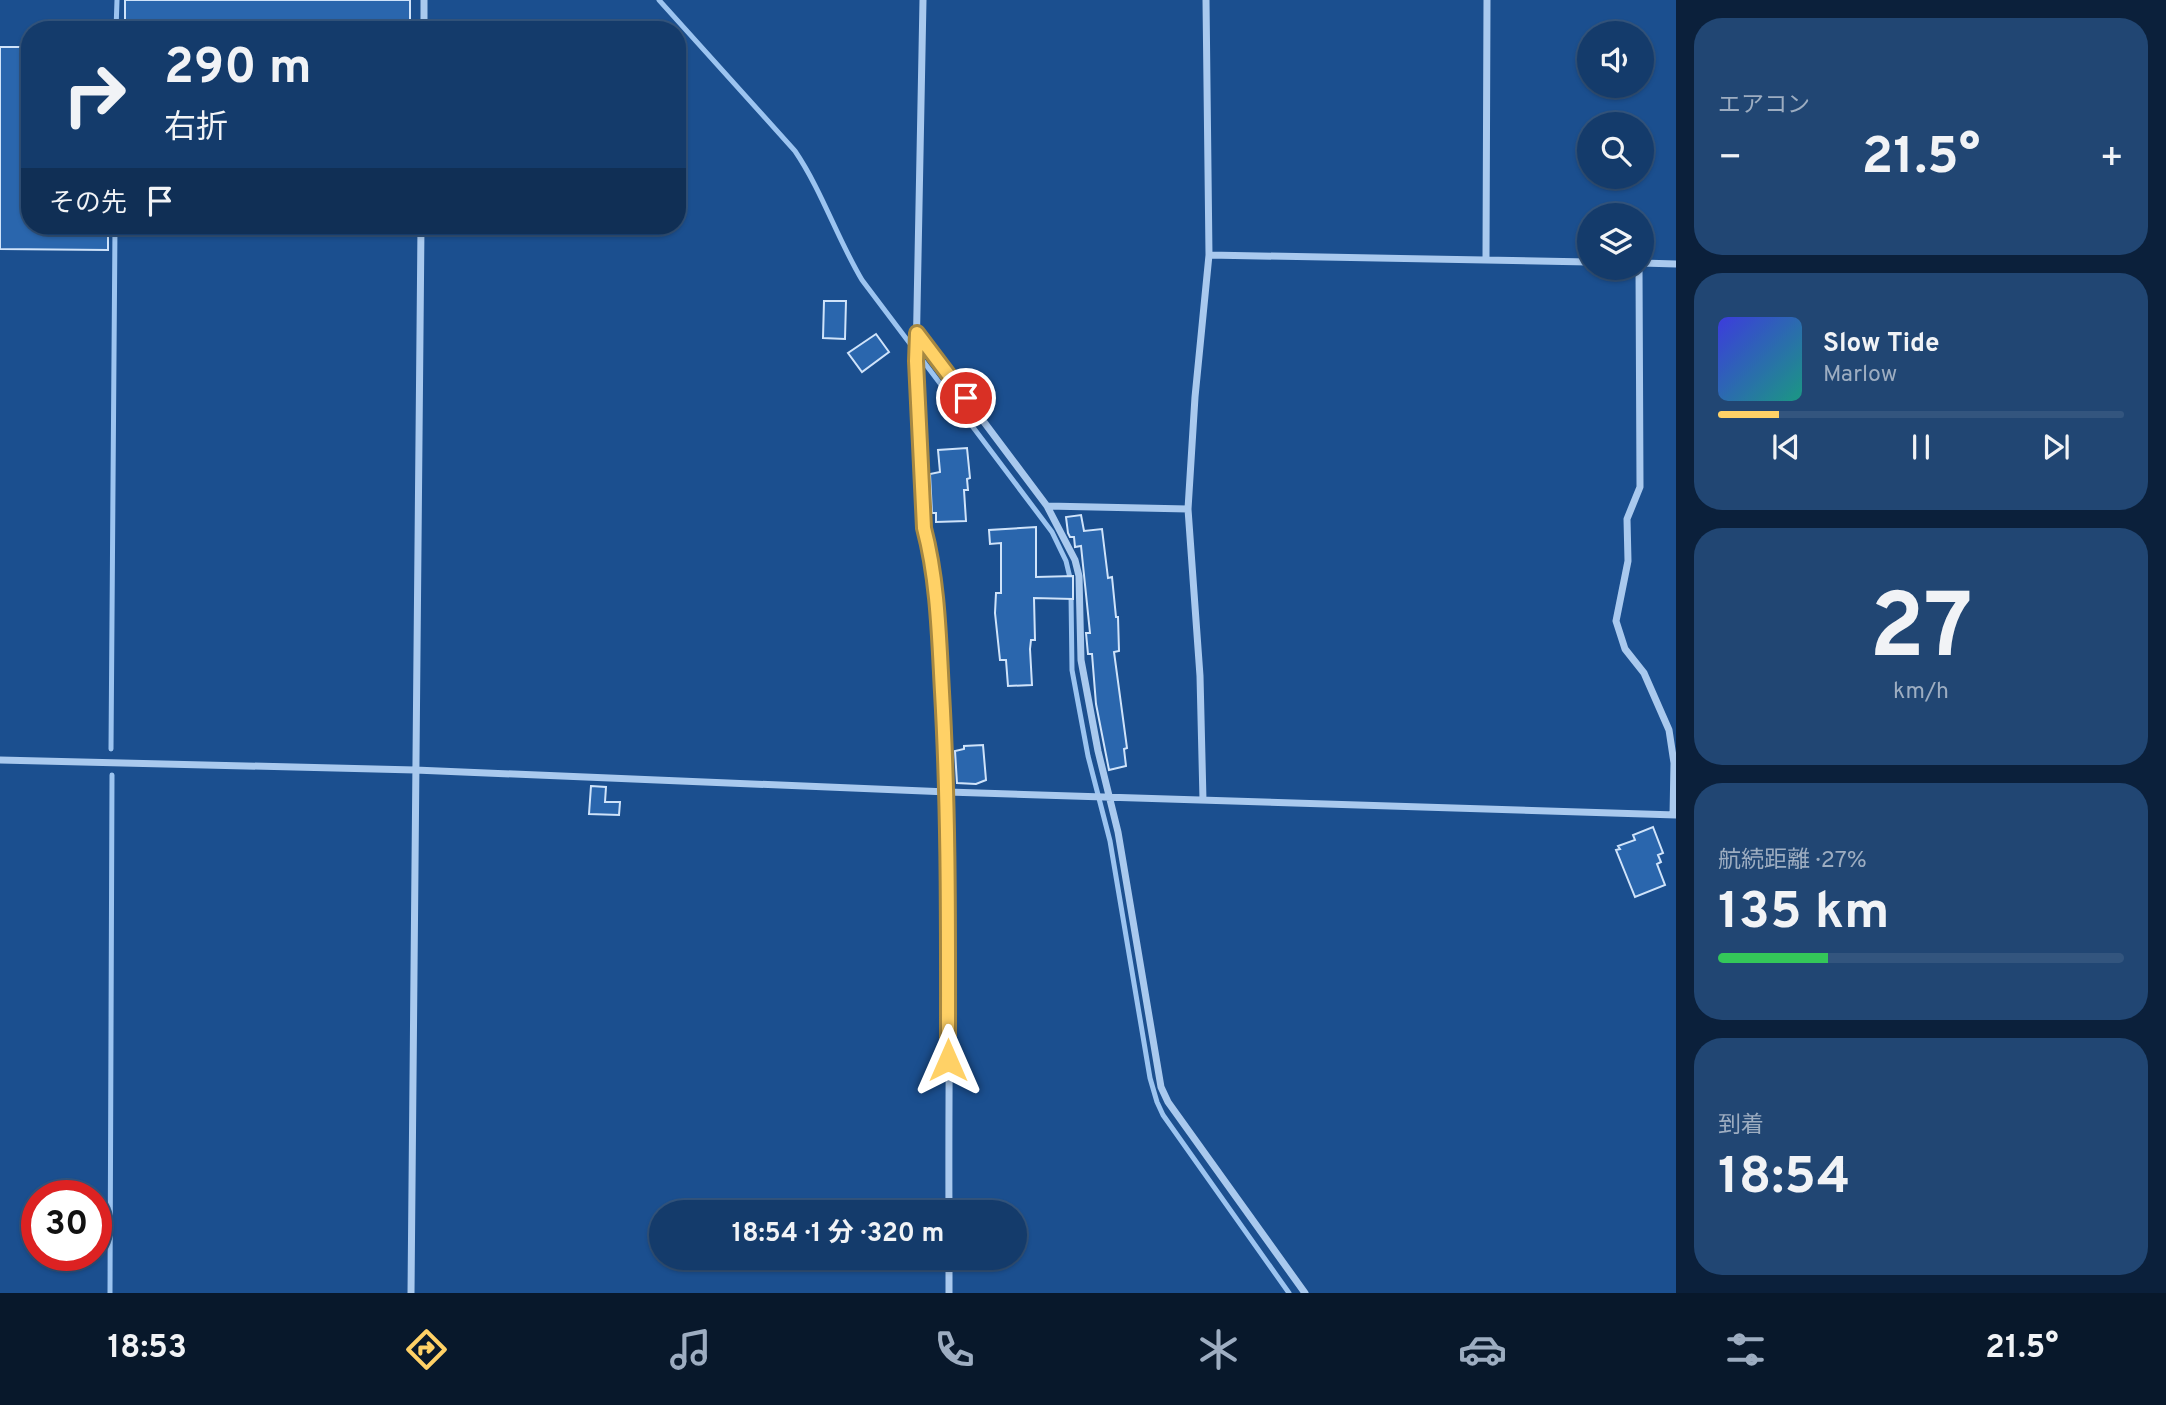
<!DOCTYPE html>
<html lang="ja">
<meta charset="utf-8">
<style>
:root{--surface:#143b6b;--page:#214673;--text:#f1f3f6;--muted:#9dadc1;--line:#33557e;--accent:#ffd166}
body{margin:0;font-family:Overpass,"Noto Sans JP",sans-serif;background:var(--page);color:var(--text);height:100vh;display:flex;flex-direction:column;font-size:26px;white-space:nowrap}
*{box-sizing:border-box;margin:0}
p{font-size:23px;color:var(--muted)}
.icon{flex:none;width:38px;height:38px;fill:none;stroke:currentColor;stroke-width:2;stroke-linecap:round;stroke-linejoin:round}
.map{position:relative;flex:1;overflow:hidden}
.side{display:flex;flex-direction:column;gap:18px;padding:18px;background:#0b203b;width:490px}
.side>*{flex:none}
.guide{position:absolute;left:21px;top:21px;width:665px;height:214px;border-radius:28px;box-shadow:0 2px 5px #0004,0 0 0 2px var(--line);background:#143b6b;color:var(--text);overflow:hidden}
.controls{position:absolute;left:1577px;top:21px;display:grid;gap:14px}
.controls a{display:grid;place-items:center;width:77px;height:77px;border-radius:50%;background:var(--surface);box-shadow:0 2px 5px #0004,0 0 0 2px var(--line);font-size:35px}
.speed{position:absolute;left:21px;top:1180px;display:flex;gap:14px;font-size:35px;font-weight:700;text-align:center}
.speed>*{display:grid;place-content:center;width:91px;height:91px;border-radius:50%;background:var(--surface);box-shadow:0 2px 5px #0004,0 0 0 2px var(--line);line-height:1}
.speed .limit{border:10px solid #d22;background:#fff;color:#111}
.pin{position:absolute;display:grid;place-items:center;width:60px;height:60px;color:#fff;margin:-30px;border:4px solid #fff;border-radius:50%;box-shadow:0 2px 7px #0007}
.me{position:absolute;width:77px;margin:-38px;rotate:0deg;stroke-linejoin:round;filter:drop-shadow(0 0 5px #0008)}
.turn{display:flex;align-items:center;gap:24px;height:147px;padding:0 28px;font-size:32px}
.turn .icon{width:91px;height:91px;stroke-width:2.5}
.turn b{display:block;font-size:49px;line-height:60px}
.then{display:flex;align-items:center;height:66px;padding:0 28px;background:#0003;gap:14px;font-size:26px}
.big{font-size:52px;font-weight:700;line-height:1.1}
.side .card{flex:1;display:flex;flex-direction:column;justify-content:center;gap:10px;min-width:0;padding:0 24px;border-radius:28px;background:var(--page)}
.side .dial{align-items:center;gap:0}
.dial b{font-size:91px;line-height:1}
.song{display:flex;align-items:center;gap:21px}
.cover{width:84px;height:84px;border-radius:10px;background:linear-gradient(135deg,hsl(240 70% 55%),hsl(170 70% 35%))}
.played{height:7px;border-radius:4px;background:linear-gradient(90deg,var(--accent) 15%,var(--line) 15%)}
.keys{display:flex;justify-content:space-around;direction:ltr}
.heat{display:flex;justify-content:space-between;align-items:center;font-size:38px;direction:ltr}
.charge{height:10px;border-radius:5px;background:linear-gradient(90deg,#34c759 27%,var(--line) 0)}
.trip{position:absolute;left:649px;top:1200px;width:378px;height:70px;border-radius:35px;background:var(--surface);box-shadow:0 2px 5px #0004,0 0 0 2px var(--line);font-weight:700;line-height:70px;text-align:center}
.tab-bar{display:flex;height:112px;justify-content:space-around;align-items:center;background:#08182b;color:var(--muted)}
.tab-bar .icon{width:49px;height:49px}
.tab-bar .current{color:var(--accent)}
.tab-bar b{font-size:32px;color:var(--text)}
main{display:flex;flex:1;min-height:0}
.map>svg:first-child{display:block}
</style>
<main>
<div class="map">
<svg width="1676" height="1293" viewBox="0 0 1676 1293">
<rect width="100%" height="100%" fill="#1b4f8f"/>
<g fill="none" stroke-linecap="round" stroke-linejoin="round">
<path stroke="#9cc4f0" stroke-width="5" d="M 659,0 L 795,151 C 822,191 837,238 862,280 L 1052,532 L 1066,561 L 1071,582
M 116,30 L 117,0
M 1071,595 L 1072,670 L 1088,756 L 1110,841 L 1150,1078 L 1157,1102 L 1163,1115 L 1289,1293
M 111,749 L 115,226
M 110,1293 L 112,775"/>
</g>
<path fill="#2a66ad" stroke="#cfe3fa" stroke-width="2" d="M 125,0 L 410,0 L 410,30 L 125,30 Z
M 0,47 L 30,47 L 30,226 L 108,226 L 108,250 L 0,249 Z
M 824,301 L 846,301 L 845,339 L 823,338 Z
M 876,334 L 889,352 L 862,372 L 848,353 Z
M 967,448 L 970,478 L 967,479 L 968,490 L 964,490 L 966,521 L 936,522 L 936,513 L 932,513 L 930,474 L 940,472 L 938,450 Z
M 1081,515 L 1084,531 L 1102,529 L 1108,578 L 1112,577 L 1116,617 L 1118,617 L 1119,651 L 1114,652 L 1127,748 L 1124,749 L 1126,766 L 1109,770 L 1096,704 L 1092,654 L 1088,654 L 1086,633 L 1090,633 L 1081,546 L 1075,547 L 1074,537 L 1070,537 L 1068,533 L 1066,517 Z
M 1036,527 L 1036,577 L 1073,576 L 1073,599 L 1034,598 L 1035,640 L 1031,640 L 1030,649 L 1032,685 L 1008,686 L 1006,660 L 1000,660 L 995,613 L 996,593 L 1001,593 L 1001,543 L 990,544 L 989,530 Z
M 983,745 L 986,780 L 976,784 L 957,783 L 955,751 L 964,749 L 964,746 Z
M 591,786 L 606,787 L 605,802 L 620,802 L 619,815 L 589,814 Z
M 1653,827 L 1663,853 L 1658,855 L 1661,862 L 1657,864 L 1665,885 L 1635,897 L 1616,850 L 1620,849 L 1618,846 L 1635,840 L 1633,835 Z"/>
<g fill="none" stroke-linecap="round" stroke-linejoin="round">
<path stroke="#a9c9ee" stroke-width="7" d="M 923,0 L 916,361 L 924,528 C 941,589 940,655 944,718 C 953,882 948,1048 949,1213
M 424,30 L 424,0
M 1209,255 L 1589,262
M 1486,258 L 1487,0
M 1642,263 L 1676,264
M 1639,268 L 1640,487 L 1627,519 L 1628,561 L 1616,621 L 1625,649 L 1644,673 L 1669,730 L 1674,763 L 1673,815
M 918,334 L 1047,506 L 1188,509
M 1047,506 L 1075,560 L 1079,576 L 1081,660 L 1098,751 L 1118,832 L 1161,1087 L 1168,1102 L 1305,1293
M 0,760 L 415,770 L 948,792 L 1676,815
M 1203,800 L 1200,676 L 1188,509 L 1195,397 L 1209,255 L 1206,0
M 949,1258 L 949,1293
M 411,1293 L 421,226"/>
</g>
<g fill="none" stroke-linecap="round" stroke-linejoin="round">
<defs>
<path id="route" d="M 948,1060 C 948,938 949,815 942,692 C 939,638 938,581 924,528 L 916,361 L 917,333 L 966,398"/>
</defs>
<use href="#route" stroke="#a68842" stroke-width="18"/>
<use href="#route" stroke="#ffd166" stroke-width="12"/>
</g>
</svg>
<div class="controls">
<a><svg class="icon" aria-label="sound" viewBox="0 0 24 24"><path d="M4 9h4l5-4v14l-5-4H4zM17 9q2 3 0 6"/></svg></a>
<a><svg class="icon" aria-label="search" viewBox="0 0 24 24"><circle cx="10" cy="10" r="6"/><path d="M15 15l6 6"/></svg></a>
<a><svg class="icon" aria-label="layers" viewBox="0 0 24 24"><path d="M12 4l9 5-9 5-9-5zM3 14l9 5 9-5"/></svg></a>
</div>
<div class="speed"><div class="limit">30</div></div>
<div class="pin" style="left:966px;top:398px;background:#d93025"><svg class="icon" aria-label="arrive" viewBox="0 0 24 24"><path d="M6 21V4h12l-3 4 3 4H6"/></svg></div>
<svg class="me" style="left:948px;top:1060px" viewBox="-20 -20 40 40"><path d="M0-17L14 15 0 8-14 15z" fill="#ffd166" stroke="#fff" stroke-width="4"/></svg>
<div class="trip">18:54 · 1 分 · 320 m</div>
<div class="guide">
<div class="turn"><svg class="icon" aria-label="right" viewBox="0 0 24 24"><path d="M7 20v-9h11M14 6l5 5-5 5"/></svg><div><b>290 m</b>右折</div></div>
<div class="then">その先<svg class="icon" aria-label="arrive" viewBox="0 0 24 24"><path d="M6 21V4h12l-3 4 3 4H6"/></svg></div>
</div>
</div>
<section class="side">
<div class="card"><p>エアコン</p>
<div class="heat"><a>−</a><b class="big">21.5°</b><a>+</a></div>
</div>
<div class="card">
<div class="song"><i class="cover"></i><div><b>Slow Tide</b><p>Marlow</p></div></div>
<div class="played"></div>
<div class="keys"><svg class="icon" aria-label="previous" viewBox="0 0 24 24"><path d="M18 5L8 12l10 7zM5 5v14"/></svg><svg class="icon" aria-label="pause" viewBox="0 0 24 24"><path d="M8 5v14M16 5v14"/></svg><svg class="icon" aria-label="next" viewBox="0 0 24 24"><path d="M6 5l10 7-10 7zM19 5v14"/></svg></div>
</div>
<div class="card dial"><b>27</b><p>km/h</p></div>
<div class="card"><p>航続距離 · 27%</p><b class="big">135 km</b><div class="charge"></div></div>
<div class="card"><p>到着</p><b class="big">18:54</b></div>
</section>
</main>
<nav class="tab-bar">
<b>18:53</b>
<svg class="icon current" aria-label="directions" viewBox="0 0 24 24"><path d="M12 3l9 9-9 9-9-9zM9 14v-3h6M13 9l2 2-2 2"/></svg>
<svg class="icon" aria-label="music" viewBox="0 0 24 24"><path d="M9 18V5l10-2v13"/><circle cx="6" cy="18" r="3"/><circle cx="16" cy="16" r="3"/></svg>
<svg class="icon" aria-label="phone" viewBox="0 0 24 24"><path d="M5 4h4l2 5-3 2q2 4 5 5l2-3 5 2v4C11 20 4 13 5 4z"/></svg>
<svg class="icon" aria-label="climate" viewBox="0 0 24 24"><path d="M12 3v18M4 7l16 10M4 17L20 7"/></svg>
<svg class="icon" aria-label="car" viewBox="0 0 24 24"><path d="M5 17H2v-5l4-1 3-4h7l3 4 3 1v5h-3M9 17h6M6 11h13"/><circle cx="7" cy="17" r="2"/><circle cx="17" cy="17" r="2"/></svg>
<svg class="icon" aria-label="filters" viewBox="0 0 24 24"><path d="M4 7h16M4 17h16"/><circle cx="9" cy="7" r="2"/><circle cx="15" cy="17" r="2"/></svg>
<b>21.5°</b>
</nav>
